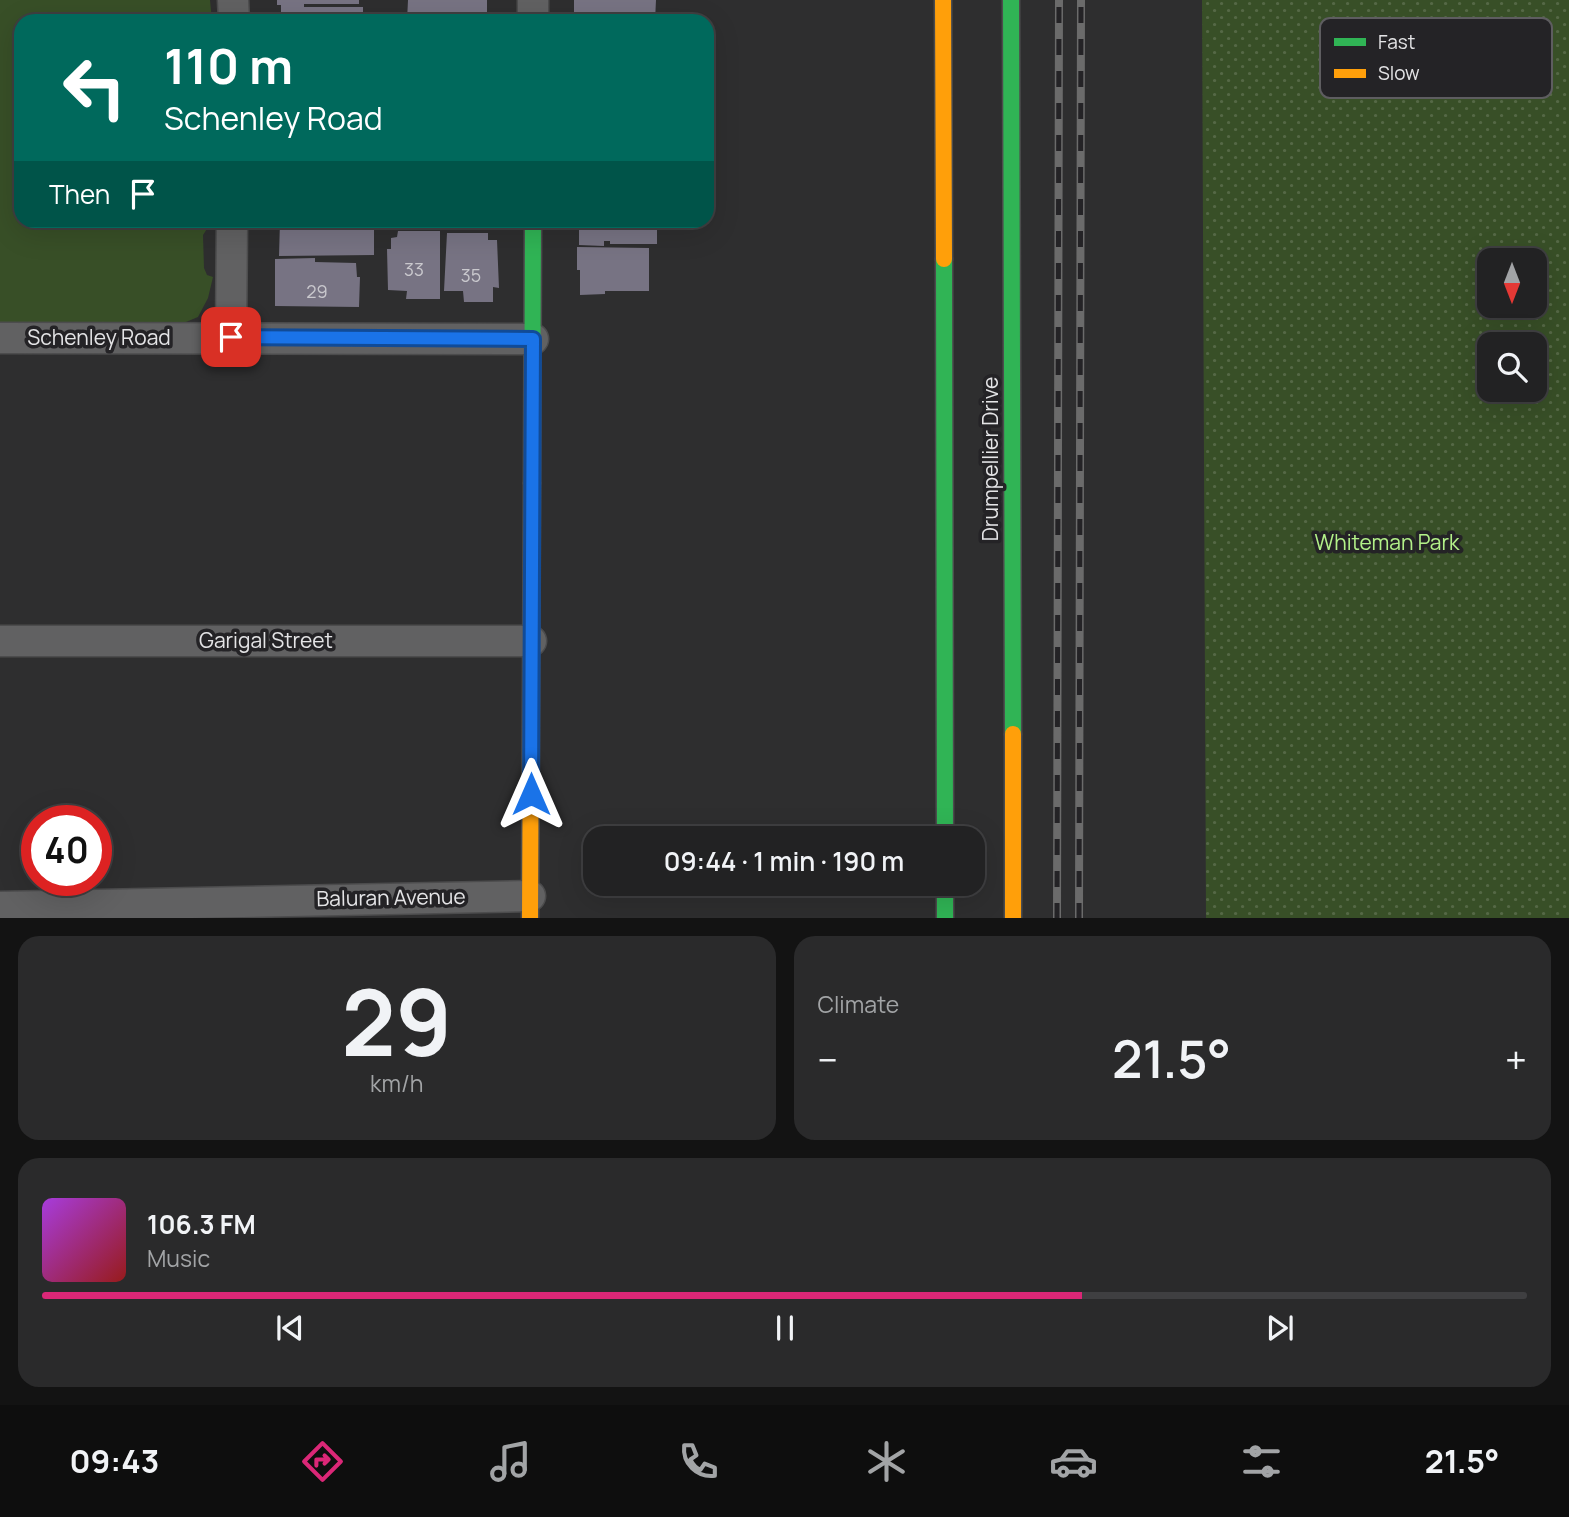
<!DOCTYPE html>
<meta charset="utf-8">
<style>
:root{--surface:#222223;--page:#2a2a2b;--text:#f1f3f6;--muted:#a2a4a6;--line:#3f3f41;--accent:#db2777}
body{margin:0;font-family:Manrope,sans-serif;background:var(--page);color:var(--text);height:100vh;display:flex;flex-direction:column;font-size:26px;white-space:nowrap}
*{box-sizing:border-box;margin:0}
p{font-size:23px;color:var(--muted)}
.icon{flex:none;width:38px;height:38px;fill:none;stroke:currentColor;stroke-width:2;stroke-linecap:round;stroke-linejoin:round}
.map{position:relative;height:918px;overflow:hidden}
.sheet{display:flex;flex-direction:column;gap:18px;padding:18px;background:#131313;flex:1}
.sheet>*{flex:none}
.hud{position:absolute;left:14px;top:14px;width:700px;height:214px;border-radius:21px;box-shadow:0 7px 28px #0002,0 0 0 2px var(--line);background:#00695c;color:#fff;overflow:hidden}
.needle{width:46px;rotate:180deg}
.tools{position:absolute;left:1477px;top:248px;display:grid;gap:14px}
.tools a{display:grid;place-items:center;width:70px;height:70px;border-radius:14px;background:var(--surface);box-shadow:0 7px 28px #0002,0 0 0 2px var(--line);font-size:35px}
.speed{position:absolute;left:21px;top:805px;display:flex;gap:14px;font-size:35px;font-weight:700;text-align:center}
.speed>*{display:grid;place-content:center;width:91px;height:91px;border-radius:50%;background:var(--surface);box-shadow:0 7px 28px #0002,0 0 0 2px var(--line);line-height:1}
.speed .limit{border:10px solid #d22;background:#fff;color:#111}
.pin{position:absolute;display:grid;place-items:center;width:60px;height:60px;color:#fff;margin:-30px;border-radius:14px;box-shadow:0 4px 10px #0006}
.me{position:absolute;width:77px;margin:-38px;rotate:0deg;stroke-linejoin:round;filter:drop-shadow(0 0 5px #0008)}
.turn{display:flex;align-items:center;gap:24px;height:147px;padding:0 35px;font-size:32px}
.turn .icon{width:91px;height:91px;stroke-width:2.5}
.turn b{display:block;font-size:49px;line-height:60px}
.then{display:flex;align-items:center;height:66px;padding:0 35px;background:#0003;gap:14px;font-size:26px}
.big{font-size:52px;font-weight:600;line-height:1.1}
.sheet .tile{flex:1;display:flex;flex-direction:column;justify-content:center;gap:10px;min-width:0;padding:0 24px;border-radius:21px;background:var(--page)}
.sheet .dial{align-items:center;gap:0}
.dial b{font-size:91px;line-height:1}
.song{display:flex;align-items:center;gap:21px}
.cover{width:84px;height:84px;border-radius:10px;background:linear-gradient(135deg,hsl(280 70% 55%),hsl(0 70% 35%))}
.played{height:7px;border-radius:4px;background:linear-gradient(90deg,var(--accent) 70%,var(--line) 70%)}
.keys{display:flex;justify-content:space-around;direction:ltr}
.heat{display:flex;justify-content:space-between;align-items:center;font-size:38px;direction:ltr}
.sheet .tiles{flex:1;display:grid;gap:18px;grid-template-columns:1fr 1fr}
.tile:last-child{grid-column:span 2}
.trip{position:absolute;left:583px;top:826px;width:402px;height:70px;border-radius:21px;background:var(--surface);box-shadow:0 7px 28px #0002,0 0 0 2px var(--line);font-weight:600;line-height:70px;text-align:center}
.tabs{display:flex;height:112px;justify-content:space-around;align-items:center;background:#0e0e0e;color:var(--muted)}
.tabs .icon{width:49px;height:49px}
.tabs .on{color:var(--accent)}
.tabs b{font-size:32px;color:var(--text)}
.map>svg:first-child{display:block}
</style>
<div class="map">
<svg width="1569" height="919" viewBox="0 0 1569 919">
<defs>
<pattern id="grass-dots" width="8" height="8" patternUnits="userSpaceOnUse" patternTransform="scale(1.75)"><rect width="8" height="8" fill="#384f27"/><path d="M2 2h.1M6 6h.1" fill="none" stroke="#556846" stroke-width="1.8" stroke-linecap="round"/></pattern>
</defs>
<rect width="100%" height="100%" fill="#2e2e2f"/>
<path fill="url(#grass-dots)" fill-rule="evenodd" d="M 1202,0 L 1569,0 L 1569,918 L 1206,918 ZM 1489,261 L 1535,261 L 1535,306 L 1489,306 ZM 1489,345 L 1535,345 L 1535,390 L 1489,390 Z"/>
<path fill="#384f27" d="M 0,0 L 210,0 L 212,21 L 21,21 L 21,220 L 212,221 L 203,235 L 204,268 L 207,275 L 213,277 L 208,298 L 198,317 L 181,324 L 0,326 Z"/>
<path fill="#777383" d="M 277,0 L 359,0 L 359,4 L 304,4 L 304,7 L 363,7 L 363,21 L 281,21 L 281,5 L 277,5 Z
M 408,0 L 487,0 L 487,21 L 407,21 Z
M 574,0 L 656,0 L 655,21 L 580,21 L 580,18 L 574,18 Z
M 410,220 L 487,220 L 487,228 L 459,228 L 459,225 L 410,225 Z
M 568,220 L 663,220 L 663,229 L 657,229 L 657,244 L 610,244 L 610,241 L 604,241 L 604,246 L 579,245 L 579,224 L 568,224 Z
M 280,221 L 374,221 L 374,255 L 279,256 Z
M 398,231 L 440,231 L 440,299 L 406,299 L 407,291 L 388,290 L 387,249 L 391,249 L 391,238 L 397,237 Z
M 447,233 L 488,233 L 488,240 L 497,240 L 499,288 L 493,287 L 493,302 L 464,302 L 463,291 L 444,291 Z
M 577,247 L 649,248 L 649,291 L 605,291 L 605,294 L 580,295 L 580,270 L 577,270 Z
M 315,258 L 315,262 L 356,263 L 357,277 L 360,277 L 359,307 L 275,306 L 275,259 Z"/>
<g fill="none" stroke-linecap="round" stroke-linejoin="round">
<defs>
<path id="street" d="M 233,0 L 234,21
M 533,21 L 533,0
M 231,337 L 232,220
M 0,338 L 533,339
M 0,641 L 531,641
M 0,907 L 530,896"/>
<path id="fast" d="M 1011,0 L 1013,734
M 944,259 L 945,838
M 532,483 L 533,220
M 945,884 L 945,919"/>
<path id="slow" d="M 943,0 L 944,259
M 1013,734 L 1013,919
M 530,919 L 532,483"/>
</defs>
<use href="#street" stroke="#4c4c4d" stroke-width="33"/>
<use href="#fast" stroke="#4c4c4d" stroke-width="19"/>
<use href="#slow" stroke="#4c4c4d" stroke-width="19"/>
<use href="#street" stroke="#616162" stroke-width="30"/>
<use href="#fast" stroke="#30b455" stroke-width="16"/>
<use href="#slow" stroke="#ff9f0a" stroke-width="16"/>
<defs>
<path id="rail" d="M 1057,919 L 1059,0
M 1079,919 L 1081,0"/>
</defs>
<use href="#rail" stroke="#6b6b6b" stroke-width="8"/>
<use href="#rail" stroke="#242326" stroke-width="5" stroke-dasharray="16" stroke-linecap="butt"/>
</g>
<g fill="none" stroke-linecap="round" stroke-linejoin="round">
<defs>
<path id="route" d="M 231,337 L 533,339 L 531,794"/>
</defs>
<use href="#route" stroke="#114b97" stroke-width="18"/>
<use href="#route" stroke="#1a73e8" stroke-width="12"/>
</g>
<g text-anchor="middle" stroke-width="7" stroke-linejoin="round" paint-order="stroke">
<g font-size="18" fill="#c9c8cd">
<text x="414" y="276">33</text>
<text x="471" y="282">35</text>
<text x="317" y="298">29</text>
</g>
<g font-size="21" fill="#e4e4e6" stroke="#242326">
<text x="99" y="345">Schenley Road</text>
<text transform="translate(991 459) rotate(-90)" y="7">Drumpellier Drive</text>
<text x="266" y="648">Garigal Street</text>
<text transform="translate(391 898) rotate(-1)" y="7">Baluran Avenue</text>
</g>
<g font-size="21" fill="#b3f189" stroke="#242326">
<text x="1387" y="550">Whiteman Park</text>
</g>
</g>
<rect x="1320" y="18" width="232" height="80" rx="10" fill="#242326" stroke="#5e5d60" stroke-width="2"/>
<rect x="1334" y="38" width="32" height="8" fill="#30b455"/>
<rect x="1334" y="69" width="32" height="9" fill="#ff9f0a"/>
<g font-size="19" fill="#e4e4e6">
<text x="1378" y="49">Fast</text>
<text x="1378" y="80">Slow</text>
</g>
</svg>
<div class="tools">
<a><svg class="needle" viewBox="-14 -14 28 28"><path d="M0-13l5 13h-10z" fill="#e53935"/><path d="M0 13l5-13h-10z" fill="#a2a4a6"/></svg></a>
<a><svg class="icon" aria-label="search" viewBox="0 0 24 24"><circle cx="10" cy="10" r="6"/><path d="M15 15l6 6"/></svg></a>
</div>
<div class="speed"><div class="limit">40</div></div>
<div class="pin" style="left:231px;top:337px;background:#d93025"><svg class="icon" aria-label="arrive" viewBox="0 0 24 24"><path d="M6 21V4h12l-3 4 3 4H6"/></svg></div>
<svg class="me" style="left:531px;top:794px" viewBox="-20 -20 40 40"><path d="M0-17L14 15 0 8-14 15z" fill="#1a73e8" stroke="#fff" stroke-width="4"/></svg>
<div class="trip">09:44 · 1 min · 190 m</div>
<div class="hud">
<div class="turn"><svg class="icon" aria-label="left" viewBox="0 0 24 24"><path d="M17 20v-9H6M10 6l-5 5 5 5"/></svg><div><b>110 m</b>Schenley Road</div></div>
<div class="then">Then<svg class="icon" aria-label="arrive" viewBox="0 0 24 24"><path d="M6 21V4h12l-3 4 3 4H6"/></svg></div>
</div>
</div>
<section class="sheet">
<div class="tiles">
<div class="tile dial"><b>29</b><p>km/h</p></div>
<div class="tile"><p>Climate</p>
<div class="heat"><a>−</a><b class="big">21.5°</b><a>+</a></div>
</div>
<div class="tile">
<div class="song"><i class="cover"></i><div><b>106.3 FM</b><p>Music</p></div></div>
<div class="played"></div>
<div class="keys"><svg class="icon" aria-label="previous" viewBox="0 0 24 24"><path d="M18 5L8 12l10 7zM5 5v14"/></svg><svg class="icon" aria-label="pause" viewBox="0 0 24 24"><path d="M8 5v14M16 5v14"/></svg><svg class="icon" aria-label="next" viewBox="0 0 24 24"><path d="M6 5l10 7-10 7zM19 5v14"/></svg></div>
</div>
</div>
</section>
<nav class="tabs">
<b>09:43</b>
<svg class="icon on" aria-label="directions" viewBox="0 0 24 24"><path d="M12 3l9 9-9 9-9-9zM9 14v-3h6M13 9l2 2-2 2"/></svg>
<svg class="icon" aria-label="music" viewBox="0 0 24 24"><path d="M9 18V5l10-2v13"/><circle cx="6" cy="18" r="3"/><circle cx="16" cy="16" r="3"/></svg>
<svg class="icon" aria-label="phone" viewBox="0 0 24 24"><path d="M5 4h4l2 5-3 2q2 4 5 5l2-3 5 2v4C11 20 4 13 5 4z"/></svg>
<svg class="icon" aria-label="climate" viewBox="0 0 24 24"><path d="M12 3v18M4 7l16 10M4 17L20 7"/></svg>
<svg class="icon" aria-label="car" viewBox="0 0 24 24"><path d="M5 17H2v-5l4-1 3-4h7l3 4 3 1v5h-3M9 17h6M6 11h13"/><circle cx="7" cy="17" r="2"/><circle cx="17" cy="17" r="2"/></svg>
<svg class="icon" aria-label="filters" viewBox="0 0 24 24"><path d="M4 7h16M4 17h16"/><circle cx="9" cy="7" r="2"/><circle cx="15" cy="17" r="2"/></svg>
<b>21.5°</b>
</nav>
